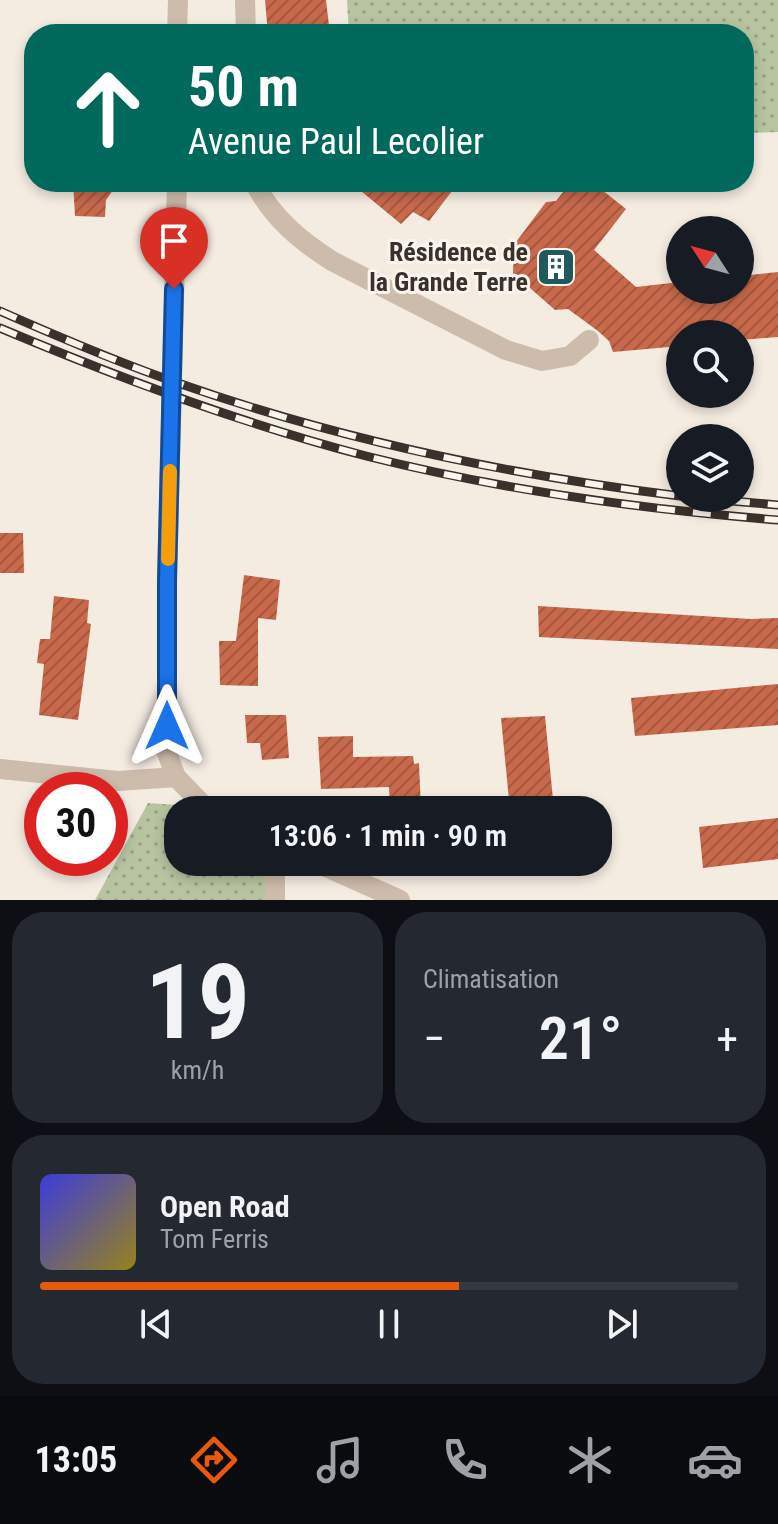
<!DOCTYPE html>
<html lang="fr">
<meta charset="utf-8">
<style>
:root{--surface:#171b24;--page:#242831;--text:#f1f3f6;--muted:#9ea1a6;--line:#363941;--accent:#ea580c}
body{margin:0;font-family:"Roboto Condensed",sans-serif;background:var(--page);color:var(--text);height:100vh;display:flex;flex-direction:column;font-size:30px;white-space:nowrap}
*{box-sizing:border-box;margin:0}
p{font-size:26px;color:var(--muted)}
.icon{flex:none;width:44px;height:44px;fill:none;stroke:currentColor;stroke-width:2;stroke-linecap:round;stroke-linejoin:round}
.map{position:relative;height:900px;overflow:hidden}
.side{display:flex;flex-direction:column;gap:12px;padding:12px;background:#0d0f14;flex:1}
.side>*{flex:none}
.top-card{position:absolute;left:24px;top:24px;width:730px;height:168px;border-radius:32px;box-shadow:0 4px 12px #0003;background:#00695c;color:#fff;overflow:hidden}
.needle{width:52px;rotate:306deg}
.controls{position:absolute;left:666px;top:216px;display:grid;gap:16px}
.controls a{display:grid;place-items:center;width:88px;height:88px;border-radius:50%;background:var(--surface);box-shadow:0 4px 12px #0003;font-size:40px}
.speed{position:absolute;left:24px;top:772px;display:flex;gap:16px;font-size:40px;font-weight:700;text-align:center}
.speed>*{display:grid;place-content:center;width:104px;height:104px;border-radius:50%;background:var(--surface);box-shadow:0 4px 12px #0003;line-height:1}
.speed .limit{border:12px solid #d22;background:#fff;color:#111}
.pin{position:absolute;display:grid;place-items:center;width:68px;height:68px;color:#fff;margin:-82px -34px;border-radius:50% 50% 50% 0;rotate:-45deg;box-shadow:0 0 8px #0007}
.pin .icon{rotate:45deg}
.me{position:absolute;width:88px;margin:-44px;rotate:0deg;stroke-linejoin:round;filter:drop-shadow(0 0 6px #0008)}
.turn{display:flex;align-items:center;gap:28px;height:168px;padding:0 32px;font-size:36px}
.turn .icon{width:104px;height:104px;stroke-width:2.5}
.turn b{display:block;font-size:56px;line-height:68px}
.big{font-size:60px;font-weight:600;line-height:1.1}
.side .tile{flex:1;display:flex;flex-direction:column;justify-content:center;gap:12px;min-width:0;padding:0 28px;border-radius:32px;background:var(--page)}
.side .dial{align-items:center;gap:0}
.dial b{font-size:104px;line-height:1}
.song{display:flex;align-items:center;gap:24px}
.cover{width:96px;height:96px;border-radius:12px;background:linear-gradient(135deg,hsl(240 70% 55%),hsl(50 70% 35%))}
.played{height:8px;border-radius:4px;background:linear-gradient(90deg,var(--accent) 60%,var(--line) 60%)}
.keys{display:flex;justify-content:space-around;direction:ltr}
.heat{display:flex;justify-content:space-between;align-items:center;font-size:44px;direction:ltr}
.side .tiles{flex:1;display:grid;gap:12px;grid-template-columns:1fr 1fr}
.tile:last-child{grid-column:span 2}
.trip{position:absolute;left:164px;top:796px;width:448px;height:80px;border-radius:32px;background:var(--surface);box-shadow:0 4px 12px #0003;font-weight:600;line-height:80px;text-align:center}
.menu{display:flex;height:128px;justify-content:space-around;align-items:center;background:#090b0e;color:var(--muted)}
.menu .icon{width:56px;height:56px}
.menu .selected{color:var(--accent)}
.menu b{font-size:36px;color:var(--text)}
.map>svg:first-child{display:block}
</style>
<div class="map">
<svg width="778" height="900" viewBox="0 0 778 900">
<defs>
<pattern id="park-dots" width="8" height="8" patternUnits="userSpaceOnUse" patternTransform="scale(2)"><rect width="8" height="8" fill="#b8c4a0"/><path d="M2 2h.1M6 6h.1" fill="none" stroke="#97a083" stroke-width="1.8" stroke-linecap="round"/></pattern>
<pattern id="building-hatch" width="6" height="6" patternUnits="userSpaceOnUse" patternTransform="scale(2)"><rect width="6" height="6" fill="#c8694b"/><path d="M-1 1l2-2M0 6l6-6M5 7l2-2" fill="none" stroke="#a4573f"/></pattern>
</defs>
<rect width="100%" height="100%" fill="#f4ebe1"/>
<path fill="url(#park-dots)" d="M 347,0 L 778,0 L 778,132 L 744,133 L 744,34 L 349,34 Z
M 148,803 L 205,807 L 210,810 L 178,810 L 178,862 L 275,862 L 275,900 L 95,900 Z"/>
<path fill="url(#building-hatch)" d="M 265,0 L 326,0 L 330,34 L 268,34 Z
M 73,182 L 119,182 L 106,200 L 105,217 L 75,216 Z
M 350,182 L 459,182 L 429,221 L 413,212 L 401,224 Z
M 571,182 L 592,182 L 626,209 L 594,250 L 636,287 L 680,282 L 680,290 L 740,290 L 740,276 L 778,272 L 778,337 L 740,340 L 740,334 L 680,334 L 680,346 L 613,352 L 609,341 L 598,331 L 568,309 L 555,310 L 513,273 L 514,254 L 510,250 L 546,202 L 556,201 Z
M 0,533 L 23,533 L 24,573 L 0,573 Z
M 244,575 L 280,580 L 276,620 L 258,618 L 258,686 L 220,685 L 219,641 L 236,641 Z
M 54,596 L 89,600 L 87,623 L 91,624 L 78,720 L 39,715 L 44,664 L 37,663 L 40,639 L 50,639 Z
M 538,606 L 751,619 L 778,618 L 778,649 L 539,637 Z
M 778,684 L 778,725 L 635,736 L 631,698 Z
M 245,715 L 286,715 L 289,758 L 262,760 L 260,743 L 247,743 Z
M 545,716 L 554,810 L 510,810 L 501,718 Z
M 353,736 L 353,757 L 413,756 L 414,764 L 419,763 L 421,810 L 390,810 L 389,787 L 321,789 L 318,737 Z
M 778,818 L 778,859 L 703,868 L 699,827 Z"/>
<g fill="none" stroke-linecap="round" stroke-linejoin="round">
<path stroke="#cdbbac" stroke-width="20" d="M 245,0 L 246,34
M 177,34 L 178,0
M 177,182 L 167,581 L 167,753 L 176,777 L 205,807 L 210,810
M 254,182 C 272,217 299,240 332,261 L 506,350 L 542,361 L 570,356 L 589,340
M 0,769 L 118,781 L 176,777
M 315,862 L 400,900
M 275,900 L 275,862"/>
<defs>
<path id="rail" d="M 0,311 C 59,337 119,363 181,384 C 343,441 510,475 680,496
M 0,328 C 119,378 240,423 366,456 C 501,490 639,509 778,520
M 696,498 L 778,505"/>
</defs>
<use href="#rail" stroke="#3b302b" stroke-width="9"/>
<use href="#rail" stroke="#fbf5ee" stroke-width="6" stroke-dasharray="18" stroke-linecap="butt"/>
</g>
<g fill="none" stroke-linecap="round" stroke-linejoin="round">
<defs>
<path id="route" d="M 167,726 L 167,581 L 174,289"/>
</defs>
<use href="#route" stroke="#114b97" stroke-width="20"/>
<use href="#route" stroke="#1a73e8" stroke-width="14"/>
<path stroke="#f59e0b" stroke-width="14" d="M 168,559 L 170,471"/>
</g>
<defs>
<symbol id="building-square" viewBox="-11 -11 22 22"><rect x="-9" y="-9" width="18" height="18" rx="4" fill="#1f5a5e" stroke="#fbf5ee"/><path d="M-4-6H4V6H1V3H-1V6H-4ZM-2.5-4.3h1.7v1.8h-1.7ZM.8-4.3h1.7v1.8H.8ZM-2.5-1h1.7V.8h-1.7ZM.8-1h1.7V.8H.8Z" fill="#fff"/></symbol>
</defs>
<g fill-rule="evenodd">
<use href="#building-square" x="534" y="245" width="44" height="44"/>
</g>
<g text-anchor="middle" stroke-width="6" stroke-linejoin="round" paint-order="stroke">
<g font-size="26" font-weight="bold" fill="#3b302b" stroke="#fbf5ee" text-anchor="end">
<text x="528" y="261">Résidence de<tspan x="528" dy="30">la Grande Terre</tspan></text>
</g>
</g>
</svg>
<div class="controls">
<a><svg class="needle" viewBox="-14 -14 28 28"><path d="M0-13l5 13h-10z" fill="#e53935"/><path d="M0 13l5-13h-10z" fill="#9ea1a6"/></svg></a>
<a><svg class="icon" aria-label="search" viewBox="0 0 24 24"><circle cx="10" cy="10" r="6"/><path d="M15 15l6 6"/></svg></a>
<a><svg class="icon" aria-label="layers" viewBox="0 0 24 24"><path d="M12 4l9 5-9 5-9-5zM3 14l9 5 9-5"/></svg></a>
</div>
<div class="speed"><div class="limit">30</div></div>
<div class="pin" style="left:174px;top:289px;background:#d93025"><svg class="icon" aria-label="arrive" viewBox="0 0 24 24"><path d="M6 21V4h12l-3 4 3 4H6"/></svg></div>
<svg class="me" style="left:167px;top:726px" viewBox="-20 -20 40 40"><path d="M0-17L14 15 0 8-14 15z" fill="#1a73e8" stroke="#fff" stroke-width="4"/></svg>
<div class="trip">13:06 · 1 min · 90 m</div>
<div class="top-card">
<div class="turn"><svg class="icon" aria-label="ahead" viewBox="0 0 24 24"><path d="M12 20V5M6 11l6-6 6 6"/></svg><div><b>50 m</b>Avenue Paul Lecolier</div></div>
</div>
</div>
<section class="side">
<div class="tiles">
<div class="tile dial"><b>19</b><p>km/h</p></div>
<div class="tile"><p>Climatisation</p>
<div class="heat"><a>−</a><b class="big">21°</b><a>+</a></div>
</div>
<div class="tile">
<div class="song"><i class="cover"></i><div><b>Open Road</b><p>Tom Ferris</p></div></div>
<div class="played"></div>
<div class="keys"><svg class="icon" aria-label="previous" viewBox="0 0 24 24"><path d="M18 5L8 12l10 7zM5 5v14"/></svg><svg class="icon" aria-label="pause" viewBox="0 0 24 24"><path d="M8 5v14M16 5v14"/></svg><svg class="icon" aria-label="next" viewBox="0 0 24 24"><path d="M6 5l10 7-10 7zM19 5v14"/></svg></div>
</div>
</div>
</section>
<nav class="menu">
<b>13:05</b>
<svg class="icon selected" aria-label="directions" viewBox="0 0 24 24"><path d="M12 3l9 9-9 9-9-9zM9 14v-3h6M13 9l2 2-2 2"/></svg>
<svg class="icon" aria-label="music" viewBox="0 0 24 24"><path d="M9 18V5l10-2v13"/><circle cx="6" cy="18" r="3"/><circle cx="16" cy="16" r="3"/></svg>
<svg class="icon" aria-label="phone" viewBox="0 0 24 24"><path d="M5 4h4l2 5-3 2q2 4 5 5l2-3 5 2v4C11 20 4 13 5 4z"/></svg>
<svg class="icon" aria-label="climate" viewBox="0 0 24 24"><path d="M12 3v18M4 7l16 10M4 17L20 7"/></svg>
<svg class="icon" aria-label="car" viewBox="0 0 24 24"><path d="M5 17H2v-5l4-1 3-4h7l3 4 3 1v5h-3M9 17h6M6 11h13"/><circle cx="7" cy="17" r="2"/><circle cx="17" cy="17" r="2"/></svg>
</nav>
